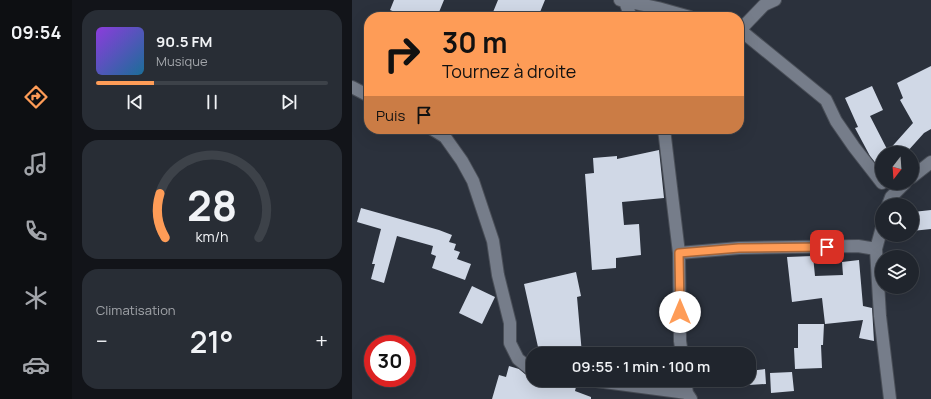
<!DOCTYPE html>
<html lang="fr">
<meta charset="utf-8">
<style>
:root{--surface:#20252d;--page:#282d35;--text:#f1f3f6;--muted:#a2a5aa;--line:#3d4249;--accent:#fe9c57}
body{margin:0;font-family:Manrope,sans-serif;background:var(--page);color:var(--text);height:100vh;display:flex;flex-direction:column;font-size:15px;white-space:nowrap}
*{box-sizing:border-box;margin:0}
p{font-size:13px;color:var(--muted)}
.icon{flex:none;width:22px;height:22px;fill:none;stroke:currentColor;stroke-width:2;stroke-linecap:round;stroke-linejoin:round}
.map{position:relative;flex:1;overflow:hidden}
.panel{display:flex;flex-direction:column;gap:10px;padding:10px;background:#121419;width:280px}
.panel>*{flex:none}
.top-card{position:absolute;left:12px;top:12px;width:380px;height:122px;border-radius:16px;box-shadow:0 4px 16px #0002,0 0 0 1px var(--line);background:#fe9c57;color:#111;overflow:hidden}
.needle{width:26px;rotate:197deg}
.tools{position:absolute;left:523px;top:146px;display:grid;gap:8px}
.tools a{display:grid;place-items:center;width:44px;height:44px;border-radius:50%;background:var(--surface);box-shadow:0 4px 16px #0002,0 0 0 1px var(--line);font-size:20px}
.speed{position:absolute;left:12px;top:335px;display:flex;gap:8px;font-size:20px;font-weight:700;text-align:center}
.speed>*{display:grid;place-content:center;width:52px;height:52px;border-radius:50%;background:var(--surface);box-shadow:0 4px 16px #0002,0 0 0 1px var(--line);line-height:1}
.speed .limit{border:6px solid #d22;background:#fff;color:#111}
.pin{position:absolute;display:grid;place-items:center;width:34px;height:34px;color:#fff;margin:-17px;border-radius:8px;box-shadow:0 2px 6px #0006}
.me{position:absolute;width:44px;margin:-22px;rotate:0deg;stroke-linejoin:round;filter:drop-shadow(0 0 3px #0008)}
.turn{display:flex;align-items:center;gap:14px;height:84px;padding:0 12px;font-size:18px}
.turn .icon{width:52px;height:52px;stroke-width:2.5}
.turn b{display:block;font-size:28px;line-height:34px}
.then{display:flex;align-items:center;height:38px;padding:0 12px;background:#0003;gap:8px;font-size:15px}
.big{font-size:30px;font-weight:600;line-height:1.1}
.panel .tile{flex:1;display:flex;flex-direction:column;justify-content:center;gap:6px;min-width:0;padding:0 14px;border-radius:16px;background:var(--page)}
.panel .dial{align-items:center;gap:0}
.dial svg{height:104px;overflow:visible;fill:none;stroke:var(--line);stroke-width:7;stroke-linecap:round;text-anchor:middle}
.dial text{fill:var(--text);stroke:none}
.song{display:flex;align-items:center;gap:12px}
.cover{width:48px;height:48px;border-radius:6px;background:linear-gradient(135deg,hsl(270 70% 55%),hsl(200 70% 35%))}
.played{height:4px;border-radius:2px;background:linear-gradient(90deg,var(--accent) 25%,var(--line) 25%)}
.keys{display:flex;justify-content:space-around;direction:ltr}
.heat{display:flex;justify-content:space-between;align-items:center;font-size:22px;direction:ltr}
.trip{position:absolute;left:174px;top:347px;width:230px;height:40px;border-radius:16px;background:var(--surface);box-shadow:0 4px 16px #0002,0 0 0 1px var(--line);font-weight:600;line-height:40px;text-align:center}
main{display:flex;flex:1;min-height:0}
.tabs{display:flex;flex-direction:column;width:72px;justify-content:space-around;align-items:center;background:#0d0f12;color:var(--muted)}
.tabs .icon{width:28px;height:28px}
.tabs .current{color:var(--accent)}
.tabs b{font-size:18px;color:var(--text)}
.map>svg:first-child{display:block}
</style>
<main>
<nav class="tabs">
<b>09:54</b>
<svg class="icon current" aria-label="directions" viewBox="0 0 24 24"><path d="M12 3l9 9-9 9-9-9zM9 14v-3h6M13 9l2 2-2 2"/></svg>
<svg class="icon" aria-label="music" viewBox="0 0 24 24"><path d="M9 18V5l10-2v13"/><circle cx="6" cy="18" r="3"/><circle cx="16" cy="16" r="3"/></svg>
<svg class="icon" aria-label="phone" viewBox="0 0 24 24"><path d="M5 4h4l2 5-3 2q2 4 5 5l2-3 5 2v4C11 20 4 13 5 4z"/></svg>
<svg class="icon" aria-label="climate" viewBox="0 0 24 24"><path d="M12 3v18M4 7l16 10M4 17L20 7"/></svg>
<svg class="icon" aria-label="car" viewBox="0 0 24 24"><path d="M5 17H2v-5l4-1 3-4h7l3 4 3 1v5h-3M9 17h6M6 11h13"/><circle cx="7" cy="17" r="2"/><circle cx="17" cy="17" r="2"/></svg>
</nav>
<section class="panel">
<div class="tile">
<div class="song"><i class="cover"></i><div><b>90.5 FM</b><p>Musique</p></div></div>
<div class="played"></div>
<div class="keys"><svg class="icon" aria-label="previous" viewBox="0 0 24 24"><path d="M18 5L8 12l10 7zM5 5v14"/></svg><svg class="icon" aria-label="pause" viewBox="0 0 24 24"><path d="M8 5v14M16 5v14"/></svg><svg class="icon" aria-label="next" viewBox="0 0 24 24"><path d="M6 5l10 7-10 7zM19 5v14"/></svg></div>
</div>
<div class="tile dial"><svg viewBox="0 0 100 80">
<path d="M14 69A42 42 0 1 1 86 69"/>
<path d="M14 69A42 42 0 0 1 10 35" stroke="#fe9c57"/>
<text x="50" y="56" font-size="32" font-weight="700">28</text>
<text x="50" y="72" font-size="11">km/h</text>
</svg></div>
<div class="tile"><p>Climatisation</p>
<div class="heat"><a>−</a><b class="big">21°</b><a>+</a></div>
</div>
</section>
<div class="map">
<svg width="579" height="399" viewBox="0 0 579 399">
<rect width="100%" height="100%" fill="#2b313c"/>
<path fill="#d0d8e6" d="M 42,0 L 92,0 L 85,17 L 55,17 L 38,10 Z
M 146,0 L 193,0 L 186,17 L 139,17 Z
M 579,66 L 579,129 L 572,133 L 554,153 L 530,153 L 530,171 L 518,156 L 503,128 L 506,127 L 493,98 L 520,86 L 531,110 L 518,116 L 536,151 L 561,123 L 548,100 L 551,98 L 545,83 Z
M 307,150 L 312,198 L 270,202 L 272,225 L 287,224 L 289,255 L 264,258 L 264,268 L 240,270 L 233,174 L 242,173 L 241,158 L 265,156 L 265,159 Z
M 9,208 L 87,230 L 100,235 L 97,242 L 104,244 L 102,250 L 108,252 L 105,259 L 119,264 L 113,280 L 80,268 L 84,256 L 79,254 L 81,246 L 45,236 L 32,283 L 19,279 L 23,264 L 20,264 L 29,229 L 5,222 Z
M 579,210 L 579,229 L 560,231 L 560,217 L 561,212 Z
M 461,256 L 463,276 L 491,275 L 490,262 L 507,260 L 511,306 L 520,308 L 522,341 L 507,338 L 511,320 L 473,324 L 470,298 L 440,302 L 435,257 Z
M 224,272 L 229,296 L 225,297 L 230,354 L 210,354 L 186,347 L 172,284 Z
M 120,286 L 143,297 L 130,324 L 107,313 Z
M 446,324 L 472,324 L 471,345 L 469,345 L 470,368 L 443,369 L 442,348 L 446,348 Z
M 157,366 L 167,369 L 173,374 L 181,377 L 181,380 L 190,380 L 211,387 L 211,384 L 224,387 L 223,391 L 239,397 L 239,399 L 140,399 L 147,375 L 154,377 Z
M 413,369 L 414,384 L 397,385 L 397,371 Z
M 440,372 L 442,391 L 419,393 L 418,373 Z"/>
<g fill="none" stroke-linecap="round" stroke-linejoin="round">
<defs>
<path id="street" d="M 268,0 L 306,8 L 338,17
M 273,2 L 279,17
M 387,29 L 474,100 L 484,121 L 502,147 L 530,183
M 388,30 L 412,5 L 423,0
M 0,87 L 17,96
M 80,129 L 93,137 L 110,161 L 121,181 L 141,241 L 146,275 L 158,323 L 158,343 L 166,359 L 177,368 L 181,369
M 312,129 L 327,253 L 328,341 L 330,354
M 560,177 L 579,162
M 536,205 L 539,197 L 553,183
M 530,227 L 524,249 L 528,316 L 538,399
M 327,253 L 387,248 L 506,246 L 524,249
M 237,380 L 335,393
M 333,380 L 335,393 L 339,399"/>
</defs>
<use href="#street" stroke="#4a4f58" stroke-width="14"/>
<use href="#street" stroke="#767d8a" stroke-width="12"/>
</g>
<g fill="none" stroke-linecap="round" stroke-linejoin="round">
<defs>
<path id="route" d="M 328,312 L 327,253 L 387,248 L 475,247"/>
</defs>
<use href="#route" stroke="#a56539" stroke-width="10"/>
<use href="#route" stroke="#fe9c57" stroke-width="7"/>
</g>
</svg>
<div class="tools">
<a><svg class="needle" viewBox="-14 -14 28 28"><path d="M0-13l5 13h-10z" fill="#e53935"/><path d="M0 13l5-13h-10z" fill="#a2a5aa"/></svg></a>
<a><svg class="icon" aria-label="search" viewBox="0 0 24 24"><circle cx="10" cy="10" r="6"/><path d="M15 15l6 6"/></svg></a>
<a><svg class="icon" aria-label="layers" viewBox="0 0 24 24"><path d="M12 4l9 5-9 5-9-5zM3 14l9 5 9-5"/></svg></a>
</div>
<div class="speed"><div class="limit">30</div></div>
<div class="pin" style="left:475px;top:247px;background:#d93025"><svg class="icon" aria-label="arrive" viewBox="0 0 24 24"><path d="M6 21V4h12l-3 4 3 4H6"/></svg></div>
<svg class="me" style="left:328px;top:312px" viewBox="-20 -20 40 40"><circle r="19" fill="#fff"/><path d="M0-13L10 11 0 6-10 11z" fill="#fe9c57"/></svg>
<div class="trip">09:55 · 1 min · 100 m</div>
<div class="top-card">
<div class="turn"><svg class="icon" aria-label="right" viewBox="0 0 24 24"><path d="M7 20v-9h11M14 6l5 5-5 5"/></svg><div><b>30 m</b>Tournez à droite</div></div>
<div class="then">Puis<svg class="icon" aria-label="arrive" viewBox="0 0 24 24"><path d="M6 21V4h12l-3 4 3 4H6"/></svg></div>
</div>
</div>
</main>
